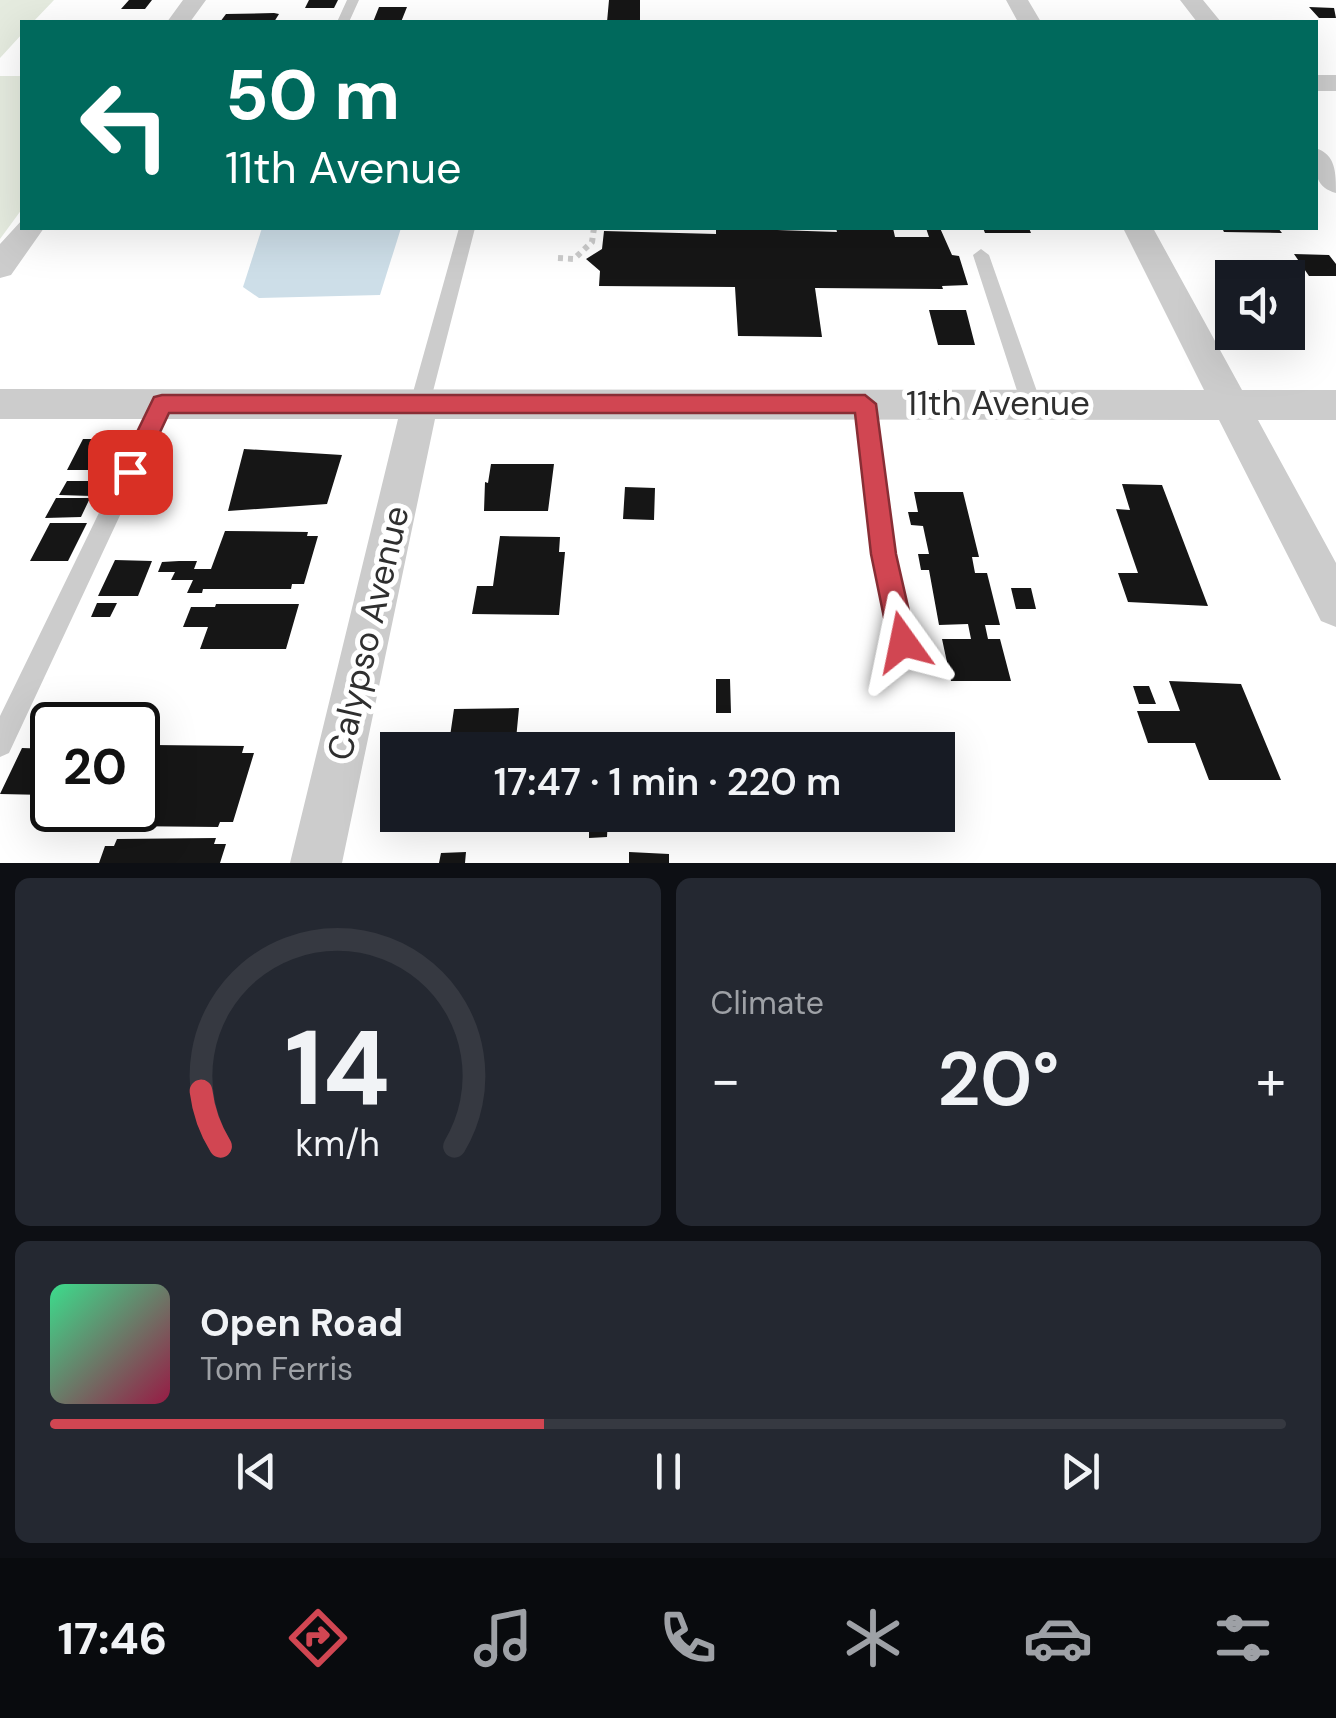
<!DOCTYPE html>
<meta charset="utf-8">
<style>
:root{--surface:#171b24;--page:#242831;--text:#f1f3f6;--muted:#9ea1a6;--line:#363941;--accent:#d14652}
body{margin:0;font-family:"DM Sans",sans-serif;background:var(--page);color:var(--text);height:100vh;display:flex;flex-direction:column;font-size:38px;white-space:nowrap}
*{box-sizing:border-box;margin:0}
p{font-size:32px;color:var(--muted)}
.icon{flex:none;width:55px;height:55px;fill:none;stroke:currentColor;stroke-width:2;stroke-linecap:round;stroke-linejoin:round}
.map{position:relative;height:863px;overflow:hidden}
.details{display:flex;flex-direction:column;gap:15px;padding:15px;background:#0d0f14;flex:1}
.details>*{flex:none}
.top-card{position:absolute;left:20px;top:20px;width:1298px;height:210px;border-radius:0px;box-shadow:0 10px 40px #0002;background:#00695c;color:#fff;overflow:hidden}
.controls{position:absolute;left:1215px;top:260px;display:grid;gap:20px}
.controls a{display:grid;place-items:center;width:90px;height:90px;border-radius:0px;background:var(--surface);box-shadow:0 10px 40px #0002;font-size:50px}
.speed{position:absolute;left:30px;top:702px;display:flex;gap:20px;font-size:50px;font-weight:700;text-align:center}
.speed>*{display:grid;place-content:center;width:130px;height:130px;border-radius:50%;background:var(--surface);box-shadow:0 10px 40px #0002;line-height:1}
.speed .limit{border:5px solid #111;border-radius:15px;background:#fff;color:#111}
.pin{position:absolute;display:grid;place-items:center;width:85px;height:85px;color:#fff;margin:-42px;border-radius:20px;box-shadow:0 5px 15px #0006}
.me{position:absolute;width:110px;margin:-55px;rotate:348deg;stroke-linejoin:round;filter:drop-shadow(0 0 8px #0008)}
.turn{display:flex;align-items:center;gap:35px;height:210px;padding:0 40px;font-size:45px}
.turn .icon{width:130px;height:130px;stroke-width:2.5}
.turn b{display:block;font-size:70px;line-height:85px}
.big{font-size:75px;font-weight:600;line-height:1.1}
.details .tile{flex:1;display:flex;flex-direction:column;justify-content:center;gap:15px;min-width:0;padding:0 35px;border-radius:15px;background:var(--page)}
.details .dial{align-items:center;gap:0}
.dial svg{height:260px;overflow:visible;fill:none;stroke:var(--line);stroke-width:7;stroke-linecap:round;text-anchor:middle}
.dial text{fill:var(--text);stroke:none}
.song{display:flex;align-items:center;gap:30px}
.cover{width:120px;height:120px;border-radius:15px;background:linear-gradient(135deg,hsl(150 70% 55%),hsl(340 70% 35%))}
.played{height:10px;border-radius:5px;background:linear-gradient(90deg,var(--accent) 40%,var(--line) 40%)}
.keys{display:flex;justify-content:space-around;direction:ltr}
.heat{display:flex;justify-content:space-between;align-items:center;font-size:55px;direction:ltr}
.details .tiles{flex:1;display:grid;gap:15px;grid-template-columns:1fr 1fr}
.tile:last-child{grid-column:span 2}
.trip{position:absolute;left:380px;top:732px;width:575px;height:100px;border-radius:0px;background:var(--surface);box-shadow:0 10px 40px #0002;font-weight:600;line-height:100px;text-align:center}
.tabs{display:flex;height:160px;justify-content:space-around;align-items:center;background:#090b0e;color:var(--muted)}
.tabs .icon{width:70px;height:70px}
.tabs .current{color:var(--accent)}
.tabs b{font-size:45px;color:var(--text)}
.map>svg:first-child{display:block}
</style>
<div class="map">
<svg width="1336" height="863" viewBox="0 0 1336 863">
<rect width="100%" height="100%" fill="#fff"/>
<path fill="#e5ebdf" d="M 0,0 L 54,0 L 33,22 L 22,22 L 22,34 L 0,58 Z
M 0,76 L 22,76 L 22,209 L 0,239 Z"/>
<path fill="#cddee8" d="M 262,228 L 401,228 L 380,295 L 259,298 L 243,287 Z"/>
<path fill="#161616" d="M 129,0 L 152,0 L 145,9 L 121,9 Z
M 309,0 L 338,0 L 334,8 L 305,8 Z
M 609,0 L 640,0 L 640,22 L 607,22 Z
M 379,7 L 407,7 L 401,22 L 373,22 Z
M 1309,7 L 1334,8 L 1336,18 L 1319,18 Z
M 226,14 L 274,13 L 279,14 L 274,22 L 220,22 Z
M 716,228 L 837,232 L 836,228 L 893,228 L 895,237 L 929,237 L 926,228 L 940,228 L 952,255 L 959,256 L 968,285 L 942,286 L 943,289 L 815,288 L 822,337 L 738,336 L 735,287 L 599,286 L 600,271 L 586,259 L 602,249 L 604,231 L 716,234 Z
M 983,228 L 1029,228 L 1031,233 L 985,233 Z
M 1222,228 L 1278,228 L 1282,233 L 1224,232 Z
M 1294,254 L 1329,255 L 1336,264 L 1336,276 L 1309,276 Z
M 929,310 L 966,310 L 975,345 L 938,345 Z
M 83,439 L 123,439 L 108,470 L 67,470 Z
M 244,449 L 342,455 L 327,504 L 228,511 Z
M 491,464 L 554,464 L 548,511 L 484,511 L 485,482 L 488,483 Z
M 67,481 L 100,481 L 92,496 L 59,495 Z
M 1122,484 L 1162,485 L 1208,606 L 1128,602 L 1118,573 L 1138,573 L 1116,509 L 1130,510 Z
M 625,487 L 655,488 L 654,520 L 623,519 Z
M 914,492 L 963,492 L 979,557 L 972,557 L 975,573 L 987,573 L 1000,625 L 985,625 L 988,639 L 1000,639 L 1011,681 L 951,681 L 942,639 L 971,639 L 968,624 L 939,625 L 929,570 L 921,570 L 918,554 L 929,554 L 923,526 L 911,525 L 908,512 L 918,512 Z
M 56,498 L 90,498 L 81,517 L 45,518 Z
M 50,523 L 87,523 L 68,561 L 30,561 Z
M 225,531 L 308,532 L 307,536 L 318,536 L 304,584 L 292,584 L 291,589 L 203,589 L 202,593 L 187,593 L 193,580 L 171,580 L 175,572 L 158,572 L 162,562 L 179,561 L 197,561 L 194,569 L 211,569 Z
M 500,536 L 560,537 L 559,552 L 565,552 L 559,615 L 472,614 L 477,586 L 493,586 Z
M 115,560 L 152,561 L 138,596 L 98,596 Z
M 1011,588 L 1031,588 L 1036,609 L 1016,609 Z
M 97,603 L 117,603 L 110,617 L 91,617 Z
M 216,604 L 299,604 L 286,649 L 200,649 L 208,627 L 183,627 L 191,607 L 215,607 Z
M 716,679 L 730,679 L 731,713 L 716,713 Z
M 1169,681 L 1241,684 L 1281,780 L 1209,780 L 1195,743 L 1148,743 L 1137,711 L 1180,711 Z
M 1133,686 L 1149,686 L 1156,704 L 1139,704 Z
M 519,708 L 515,750 L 448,750 L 454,709 Z
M 153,745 L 244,746 L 242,753 L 254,753 L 233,822 L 220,822 L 218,827 L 124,826 L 126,822 L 115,823 L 120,810 L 138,810 L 138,764 L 141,753 L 151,753 Z
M 22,748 L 52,749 L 52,779 L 46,795 L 0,794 Z
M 589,818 L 608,818 L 607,837 L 589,838 Z
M 216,838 L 214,844 L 226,844 L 220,863 L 99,863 L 105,846 L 114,846 L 117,839 Z
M 466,852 L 465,863 L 439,863 L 441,853 Z
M 629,852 L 669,854 L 669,863 L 629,863 Z"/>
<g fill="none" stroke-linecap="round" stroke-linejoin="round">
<path stroke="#ccc" stroke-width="6" stroke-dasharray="5 5" stroke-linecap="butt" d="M 558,258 L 574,259 L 592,242 L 594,228"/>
<path fill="#ccc" fill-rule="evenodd" d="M 347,0 L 359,0 L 349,22 L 337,22 Z
M 459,228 L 475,228 L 430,403 L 427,409 L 413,409 L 410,403 Z
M 981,249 L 989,255 L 1041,403 L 1038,409 L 1024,409 L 1021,403 L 973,255 Z
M 162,396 L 169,398 L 172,404 L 9,753 L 0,757 L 0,716 L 152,404 L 155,398 Z
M 865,396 L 872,398 L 875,404 L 895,554 L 915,642 L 911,650 L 903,654 L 895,650 L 891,642 L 873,554 L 855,404 L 858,398 Z"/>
<path fill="#ccc" fill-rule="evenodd" d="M 183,0 L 206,0 L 190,22 L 167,22 Z
M 1006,0 L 1028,0 L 1041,22 L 1018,22 Z
M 1180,0 L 1203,0 L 1221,22 L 1197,22 Z
M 1315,75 L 1336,75 L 1336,91 L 1315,91 Z
M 1315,148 C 1336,154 1336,173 1336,193 C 1313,187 1315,168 1315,148 Z
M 22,220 L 22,228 L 44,228 L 11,275 L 0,278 L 0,244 Z
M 1123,228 L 1153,228 L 1242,390 L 1336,390 L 1336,420 L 1258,420 L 1336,563 L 1336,627 L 1321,621 L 1219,420 L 435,419 L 342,863 L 290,863 L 398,419 L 0,419 L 0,389 L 1204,390 Z"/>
</g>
<path fill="#d14652" stroke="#882e35" stroke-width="2.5" d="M 162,395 L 865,395 L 876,404 L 896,554 L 916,642 L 912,652 L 903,656 L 893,652 L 889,642 L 871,554 L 855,413 L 169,413 L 138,479 L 121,479 L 118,472 L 121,465 L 154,397 Z"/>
<g text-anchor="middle" stroke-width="10" stroke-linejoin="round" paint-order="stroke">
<g font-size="35" fill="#2f2f2f" stroke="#fff">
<text x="998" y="415">11th Avenue</text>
<text transform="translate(368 633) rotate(-77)" y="12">Calypso Avenue</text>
</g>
</g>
</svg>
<div class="controls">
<a><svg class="icon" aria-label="sound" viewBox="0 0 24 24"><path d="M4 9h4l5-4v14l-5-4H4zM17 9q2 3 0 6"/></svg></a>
</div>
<div class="speed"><div class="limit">20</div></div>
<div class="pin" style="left:130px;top:472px;background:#d93025"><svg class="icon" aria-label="arrive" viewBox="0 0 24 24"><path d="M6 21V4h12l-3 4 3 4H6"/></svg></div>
<svg class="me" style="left:903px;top:642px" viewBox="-20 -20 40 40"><path d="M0-17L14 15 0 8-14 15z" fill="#d14652" stroke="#fff" stroke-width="4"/></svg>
<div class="trip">17:47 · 1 min · 220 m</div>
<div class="top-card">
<div class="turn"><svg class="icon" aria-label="left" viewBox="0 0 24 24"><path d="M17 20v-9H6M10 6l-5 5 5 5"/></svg><div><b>50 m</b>11th Avenue</div></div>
</div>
</div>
<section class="details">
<div class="tiles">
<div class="tile dial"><svg viewBox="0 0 100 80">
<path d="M14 69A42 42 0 1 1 86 69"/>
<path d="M14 69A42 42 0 0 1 8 52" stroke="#d14652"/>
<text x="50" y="56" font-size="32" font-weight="700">14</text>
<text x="50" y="72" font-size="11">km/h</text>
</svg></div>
<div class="tile"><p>Climate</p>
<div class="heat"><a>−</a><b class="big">20°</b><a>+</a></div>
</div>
<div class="tile">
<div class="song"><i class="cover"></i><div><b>Open Road</b><p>Tom Ferris</p></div></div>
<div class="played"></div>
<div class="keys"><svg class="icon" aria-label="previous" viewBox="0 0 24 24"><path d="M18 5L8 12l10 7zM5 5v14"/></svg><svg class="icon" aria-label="pause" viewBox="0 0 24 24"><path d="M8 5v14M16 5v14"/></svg><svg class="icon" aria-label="next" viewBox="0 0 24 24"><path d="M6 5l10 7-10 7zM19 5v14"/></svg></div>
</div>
</div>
</section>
<nav class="tabs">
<b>17:46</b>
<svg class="icon current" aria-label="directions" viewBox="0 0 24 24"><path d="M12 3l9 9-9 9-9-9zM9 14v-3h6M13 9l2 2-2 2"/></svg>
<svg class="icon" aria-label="music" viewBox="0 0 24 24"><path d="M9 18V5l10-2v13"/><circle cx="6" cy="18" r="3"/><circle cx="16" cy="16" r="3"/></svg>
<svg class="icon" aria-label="phone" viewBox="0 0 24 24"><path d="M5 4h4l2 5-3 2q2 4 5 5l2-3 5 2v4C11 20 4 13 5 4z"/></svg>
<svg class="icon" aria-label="climate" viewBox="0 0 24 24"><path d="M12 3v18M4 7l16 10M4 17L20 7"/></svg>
<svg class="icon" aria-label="car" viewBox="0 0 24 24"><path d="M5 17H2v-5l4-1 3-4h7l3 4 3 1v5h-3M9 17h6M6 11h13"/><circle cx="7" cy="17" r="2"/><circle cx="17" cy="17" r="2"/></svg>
<svg class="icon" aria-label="filters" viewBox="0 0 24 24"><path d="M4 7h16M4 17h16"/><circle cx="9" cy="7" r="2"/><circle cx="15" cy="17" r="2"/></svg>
</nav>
